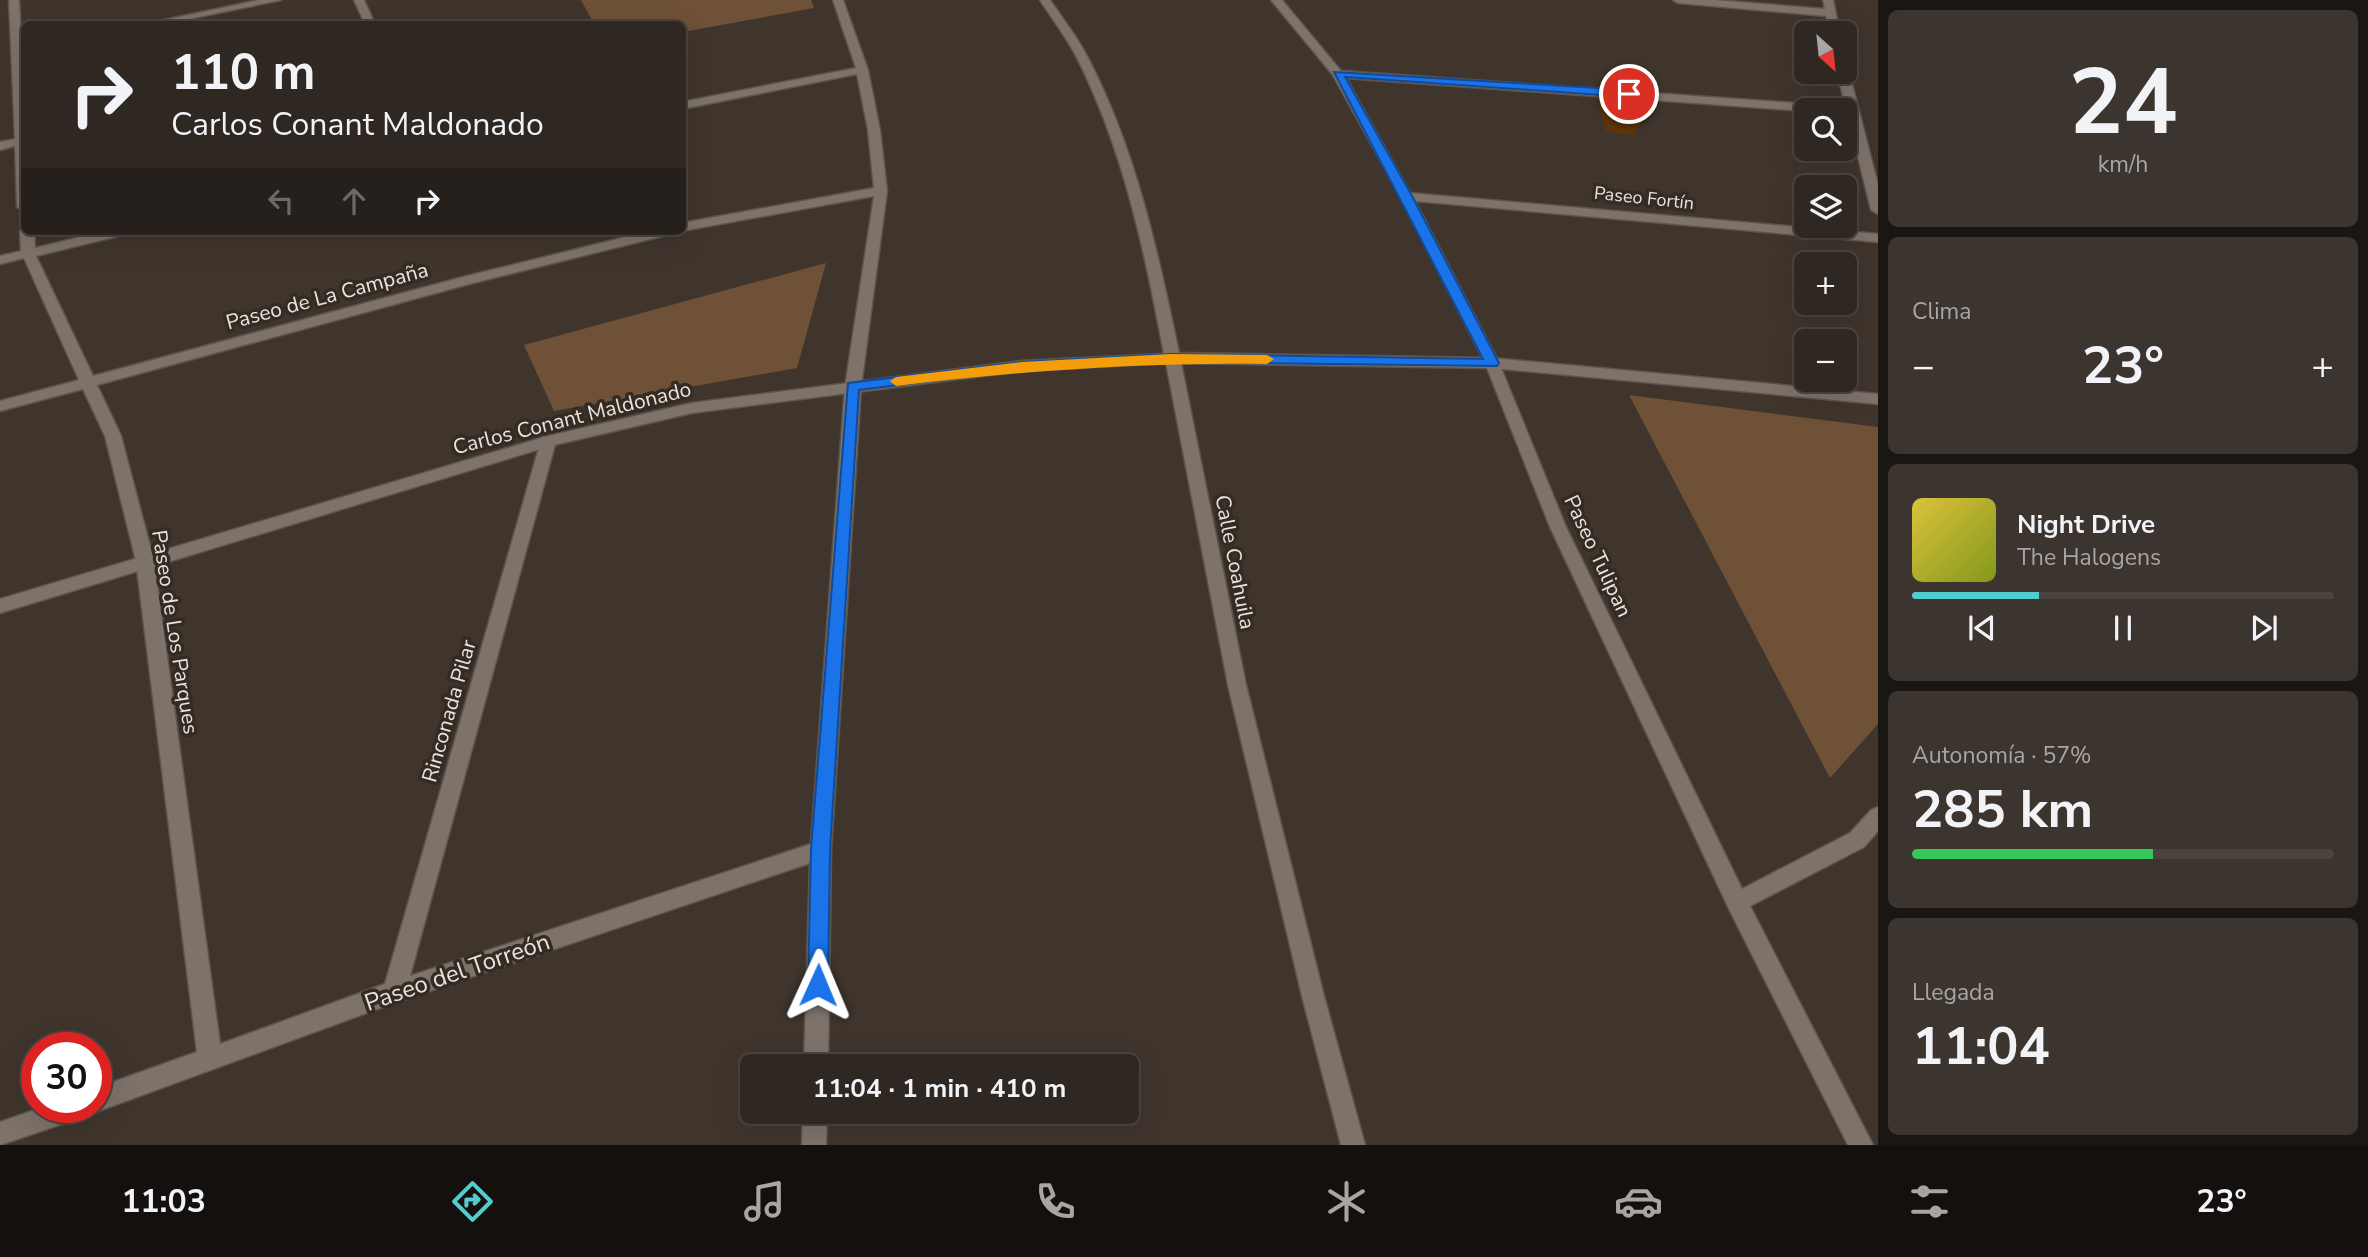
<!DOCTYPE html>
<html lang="es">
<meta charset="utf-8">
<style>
:root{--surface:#2f2822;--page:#3b342f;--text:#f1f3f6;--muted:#a7a6a5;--line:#4a4440;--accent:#52cdcf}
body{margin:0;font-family:"Nunito Sans",sans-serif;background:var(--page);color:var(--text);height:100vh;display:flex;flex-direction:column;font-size:26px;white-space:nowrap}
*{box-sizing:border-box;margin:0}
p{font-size:23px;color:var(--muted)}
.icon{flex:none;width:38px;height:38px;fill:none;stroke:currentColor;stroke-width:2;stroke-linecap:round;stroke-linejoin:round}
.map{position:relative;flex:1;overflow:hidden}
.side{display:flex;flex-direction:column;gap:10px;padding:10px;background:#1a1613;width:490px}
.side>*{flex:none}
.top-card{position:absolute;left:21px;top:21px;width:665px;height:214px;border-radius:10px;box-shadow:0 7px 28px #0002,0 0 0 2px var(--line);background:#2f2822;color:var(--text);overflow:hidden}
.needle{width:46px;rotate:153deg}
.buttons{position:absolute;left:1794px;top:21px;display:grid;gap:14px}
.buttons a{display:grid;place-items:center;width:63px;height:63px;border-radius:10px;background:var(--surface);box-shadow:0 7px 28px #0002,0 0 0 2px var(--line);font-size:35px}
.speed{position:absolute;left:21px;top:1032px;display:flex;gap:14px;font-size:35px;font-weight:700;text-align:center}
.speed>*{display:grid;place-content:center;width:91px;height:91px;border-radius:50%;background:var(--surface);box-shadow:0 7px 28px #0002,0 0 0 2px var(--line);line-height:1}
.speed .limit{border:10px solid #d22;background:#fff;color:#111}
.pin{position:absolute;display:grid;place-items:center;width:60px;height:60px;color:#fff;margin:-30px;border:4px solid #fff;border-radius:50%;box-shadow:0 2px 7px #0007}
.me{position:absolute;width:77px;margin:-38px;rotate:1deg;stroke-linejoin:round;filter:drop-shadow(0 0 5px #0008)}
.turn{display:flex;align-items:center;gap:24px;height:147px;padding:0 35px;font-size:32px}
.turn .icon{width:91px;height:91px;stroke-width:2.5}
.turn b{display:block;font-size:49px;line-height:60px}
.lanes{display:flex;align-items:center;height:66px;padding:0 35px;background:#0003;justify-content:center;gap:35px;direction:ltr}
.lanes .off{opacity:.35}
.big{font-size:52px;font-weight:700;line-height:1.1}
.side .card{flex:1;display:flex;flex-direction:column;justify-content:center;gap:10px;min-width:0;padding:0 24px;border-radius:10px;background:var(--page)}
.side .dial{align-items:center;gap:0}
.dial b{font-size:91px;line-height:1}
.song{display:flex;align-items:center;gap:21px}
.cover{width:84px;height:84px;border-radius:10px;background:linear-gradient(135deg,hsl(50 70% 55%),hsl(70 70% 35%))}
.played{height:7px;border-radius:4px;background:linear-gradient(90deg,var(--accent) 30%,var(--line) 30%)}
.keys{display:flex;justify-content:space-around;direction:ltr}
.heat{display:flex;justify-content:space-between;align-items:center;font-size:38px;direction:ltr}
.charge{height:10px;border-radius:5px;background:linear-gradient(90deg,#34c759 57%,var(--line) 0)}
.trip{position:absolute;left:740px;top:1054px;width:399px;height:70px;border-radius:10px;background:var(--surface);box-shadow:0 7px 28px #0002,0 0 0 2px var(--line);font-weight:700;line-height:70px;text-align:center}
.tabs{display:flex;height:112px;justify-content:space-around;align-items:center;background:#13100e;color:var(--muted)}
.tabs .icon{width:49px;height:49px}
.tabs .on{color:var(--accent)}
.tabs b{font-size:32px;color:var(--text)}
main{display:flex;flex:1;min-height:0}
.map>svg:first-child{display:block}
</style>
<main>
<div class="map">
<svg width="1878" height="1145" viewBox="0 0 1878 1145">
<rect width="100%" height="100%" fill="#3f352d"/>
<path fill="#6e5137" d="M 581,0 L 811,0 L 814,8 L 683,32 L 682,24 L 594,24 Z
M 826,263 L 797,368 L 554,411 L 524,345 Z
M 1629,395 L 1878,427 L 1878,724 L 1830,778 Z"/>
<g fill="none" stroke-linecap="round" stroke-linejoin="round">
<defs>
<path id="minor" d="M 9,0 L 19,0 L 24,97 L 24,211 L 17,207 L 15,146 L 0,150 L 0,142 L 15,139 Z
M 259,0 L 281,0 L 164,24 L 145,24 Z
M 354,0 L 364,0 L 375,24 L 365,24 Z
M 833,0 L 843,0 L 868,70 L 880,130 L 887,191 L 861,387 L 831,850 L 828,1066 L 804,1066 L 810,863 L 394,1003 L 96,1112 L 88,1108 L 96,1108 L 96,1088 L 197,1052 L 136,561 L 105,436 L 83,389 L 0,411 L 0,401 L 79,380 L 24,258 L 0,264 L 0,256 L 21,251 L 20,231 L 24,228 L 24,231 L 34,231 L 35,248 L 105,231 L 129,231 L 127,234 L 36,256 L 93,376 L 463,277 L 650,231 L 673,231 L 671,234 L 473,283 L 97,385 L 121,436 L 154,561 L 220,1044 L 385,984 L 542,437 L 554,437 L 556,441 L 410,976 L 811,844 L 845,387 L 874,196 L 682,231 L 682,223 L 874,188 L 868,130 L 857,74 L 682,109 L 682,102 L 856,68 Z
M 1271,0 L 1282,0 L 1341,71 L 1838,106 L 1844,110 L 1806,111 L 1346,78 L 1410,193 L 1878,234 L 1878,242 L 1415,201 L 1499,363 L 1566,527 L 1742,889 L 1850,833 L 1871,810 L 1878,807 L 1878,831 L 1864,847 L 1750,906 L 1873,1145 L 1848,1145 L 1729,909 L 1550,527 L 1485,363 L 1400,196 L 1333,75 Z
M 1673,0 L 1715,0 L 1825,9 L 1823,0 L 1833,0 L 1840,33 L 1830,33 L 1826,16 L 1678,3 Z
M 1844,69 L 1849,72 L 1878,185 L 1878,214 L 1871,210 L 1837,72 L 1844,72 Z
M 40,1108 L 86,1108 L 83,1117 L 0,1145 L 0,1122 Z
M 803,1111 L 827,1111 L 826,1145 L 802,1145 Z"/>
<path id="tertiary" d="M 1040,0 L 1050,0 C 1063,19 1078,38 1088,58 C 1136,150 1158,252 1179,353 L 1492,358 L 1878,394 L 1878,404 L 1492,368 L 1181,363 L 1246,685 L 1324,996 L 1365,1145 L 1341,1145 L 1302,996 L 1228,685 L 1166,363 L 1022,371 L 692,413 L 550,446 L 0,613 L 0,599 L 548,436 L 692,403 L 1022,361 L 1164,354 C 1145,253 1124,151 1077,58 C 1067,38 1052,19 1040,0 Z"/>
</defs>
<use href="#minor" stroke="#5c544d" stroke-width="3"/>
<use href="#tertiary" stroke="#5c544d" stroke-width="3"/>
<use href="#minor" fill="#7e736a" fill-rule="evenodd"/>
<use href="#tertiary" fill="#7e736a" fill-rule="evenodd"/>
</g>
<path fill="#5f3606" d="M 1606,92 L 1642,119 L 1635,135 L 1606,131 L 1599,107 Z"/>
<path fill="#6e3f07" stroke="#4d2c05" stroke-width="2" d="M 1606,92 L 1634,95 L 1642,119 L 1613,116 Z"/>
<path fill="#1a73e8" stroke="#114b97" stroke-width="2" d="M 1334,72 L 1629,90 L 1634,94 L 1629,97 L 1345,77 L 1412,196 L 1499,363 L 1497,366 L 1171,362 L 1022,370 L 859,390 L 830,850 L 828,985 L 825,992 L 818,995 L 811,992 L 808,985 L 811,850 L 848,383 L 1022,362 L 1171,354 L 1483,359 Z"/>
<path fill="#f59e0b" d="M 1171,354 L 1267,355 L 1274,359 L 1267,364 C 1142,362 1020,371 896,386 L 890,381 L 896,377 L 1022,362 Z"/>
<g text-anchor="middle" stroke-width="7" stroke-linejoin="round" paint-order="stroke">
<g font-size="18" fill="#e9e3de" stroke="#342b23">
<text transform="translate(1644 198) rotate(6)" y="6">Paseo Fortín</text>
</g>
<g font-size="21" fill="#e9e3de" stroke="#342b23">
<text transform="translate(327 296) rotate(-15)" y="7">Paseo de La Campaña</text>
<text transform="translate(572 418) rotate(-14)" y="7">Carlos Conant Maldonado</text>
<text transform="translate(1598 556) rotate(65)" y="7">Paseo Tulipan</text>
<text transform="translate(1235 562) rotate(79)" y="7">Calle Coahuila</text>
<text transform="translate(175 632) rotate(81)" y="7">Paseo de Los Parques</text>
<text transform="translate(449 711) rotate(-74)" y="7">Rinconada Pilar</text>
</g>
<g font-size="24" fill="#e9e3de" stroke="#342b23">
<text transform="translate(457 972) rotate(-19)" y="8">Paseo del Torreón</text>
</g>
</g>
</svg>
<div class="buttons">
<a><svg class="needle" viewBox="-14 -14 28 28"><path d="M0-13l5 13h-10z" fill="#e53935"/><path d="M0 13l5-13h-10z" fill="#a7a6a5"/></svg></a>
<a><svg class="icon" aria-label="search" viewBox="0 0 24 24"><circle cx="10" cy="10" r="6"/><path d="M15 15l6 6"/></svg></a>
<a><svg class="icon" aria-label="layers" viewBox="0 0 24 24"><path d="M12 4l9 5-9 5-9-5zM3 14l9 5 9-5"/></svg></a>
<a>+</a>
<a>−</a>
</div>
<div class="speed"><div class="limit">30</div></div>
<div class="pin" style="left:1629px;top:94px;background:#d93025"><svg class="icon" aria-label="arrive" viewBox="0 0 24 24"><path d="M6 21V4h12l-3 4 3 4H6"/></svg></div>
<svg class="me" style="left:818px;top:985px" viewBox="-20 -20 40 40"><path d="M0-17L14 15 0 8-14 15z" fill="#1a73e8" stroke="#fff" stroke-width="4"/></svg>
<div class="trip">11:04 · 1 min · 410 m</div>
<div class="top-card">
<div class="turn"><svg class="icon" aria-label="right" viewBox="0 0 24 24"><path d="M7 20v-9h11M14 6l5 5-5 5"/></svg><div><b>110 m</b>Carlos Conant Maldonado</div></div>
<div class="lanes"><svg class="icon off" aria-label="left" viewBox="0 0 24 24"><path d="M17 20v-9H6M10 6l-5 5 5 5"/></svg><svg class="icon off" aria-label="ahead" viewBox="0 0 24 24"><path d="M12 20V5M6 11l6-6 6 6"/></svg><svg class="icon" aria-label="right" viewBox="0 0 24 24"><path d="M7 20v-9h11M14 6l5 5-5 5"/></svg></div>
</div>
</div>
<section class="side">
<div class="card dial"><b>24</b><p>km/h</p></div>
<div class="card"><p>Clima</p>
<div class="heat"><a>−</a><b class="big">23°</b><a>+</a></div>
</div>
<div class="card">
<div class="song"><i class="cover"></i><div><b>Night Drive</b><p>The Halogens</p></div></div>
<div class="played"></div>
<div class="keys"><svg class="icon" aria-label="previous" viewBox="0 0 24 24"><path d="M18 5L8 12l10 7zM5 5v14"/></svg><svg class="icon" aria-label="pause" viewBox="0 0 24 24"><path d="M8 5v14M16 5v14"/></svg><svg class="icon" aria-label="next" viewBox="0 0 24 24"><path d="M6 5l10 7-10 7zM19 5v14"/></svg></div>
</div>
<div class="card"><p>Autonomía · 57%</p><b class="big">285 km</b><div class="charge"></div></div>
<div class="card"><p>Llegada</p><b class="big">11:04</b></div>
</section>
</main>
<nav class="tabs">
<b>11:03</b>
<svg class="icon on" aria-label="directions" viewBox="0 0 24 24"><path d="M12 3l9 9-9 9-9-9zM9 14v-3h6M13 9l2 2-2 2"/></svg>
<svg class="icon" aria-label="music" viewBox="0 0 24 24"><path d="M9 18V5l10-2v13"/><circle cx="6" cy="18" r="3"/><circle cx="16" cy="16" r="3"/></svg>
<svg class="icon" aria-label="phone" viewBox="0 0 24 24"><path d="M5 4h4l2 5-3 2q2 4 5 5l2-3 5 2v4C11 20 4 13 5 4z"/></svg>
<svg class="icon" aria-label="climate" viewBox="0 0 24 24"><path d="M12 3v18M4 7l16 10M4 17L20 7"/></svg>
<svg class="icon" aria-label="car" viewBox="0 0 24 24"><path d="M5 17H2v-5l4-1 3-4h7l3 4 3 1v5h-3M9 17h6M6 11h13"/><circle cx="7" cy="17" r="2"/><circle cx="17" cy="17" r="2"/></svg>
<svg class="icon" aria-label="filters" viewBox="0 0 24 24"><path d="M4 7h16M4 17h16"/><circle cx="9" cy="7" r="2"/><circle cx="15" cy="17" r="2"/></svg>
<b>23°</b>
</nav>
